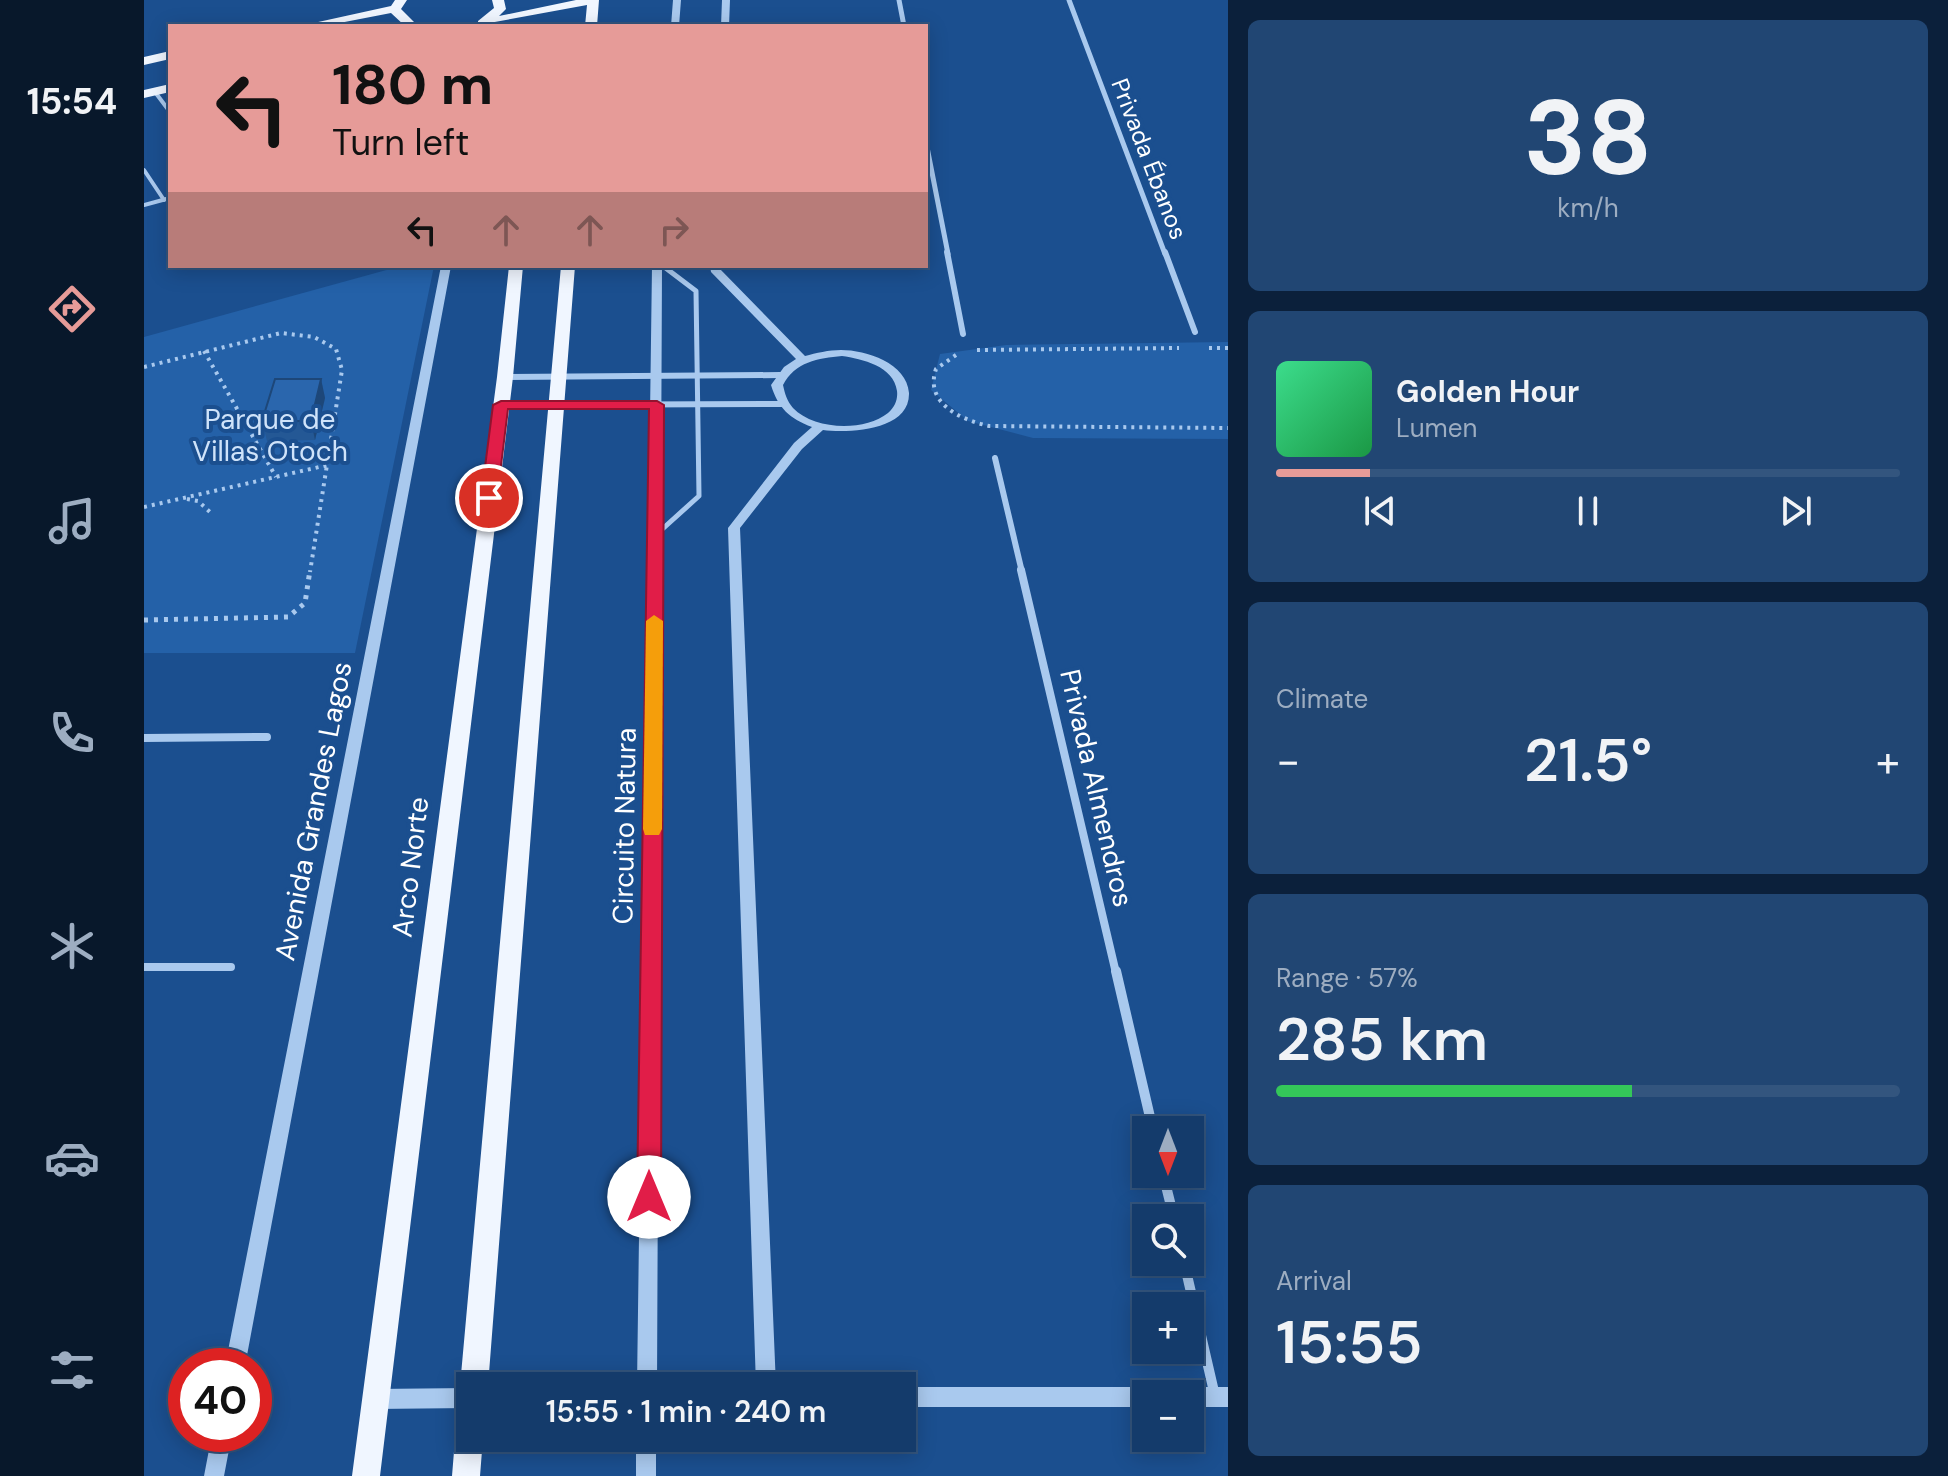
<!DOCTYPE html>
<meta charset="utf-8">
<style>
:root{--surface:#143b6b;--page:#214673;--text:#f1f3f6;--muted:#9dadc1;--line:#33557e;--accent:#e69b98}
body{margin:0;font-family:"DM Sans",sans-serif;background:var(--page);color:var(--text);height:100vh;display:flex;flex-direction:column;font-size:30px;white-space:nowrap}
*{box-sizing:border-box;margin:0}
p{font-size:26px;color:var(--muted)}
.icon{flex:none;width:44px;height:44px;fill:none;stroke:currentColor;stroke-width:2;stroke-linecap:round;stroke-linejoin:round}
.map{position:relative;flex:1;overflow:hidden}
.sheet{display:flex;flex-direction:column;gap:20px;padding:20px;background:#0b203b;width:720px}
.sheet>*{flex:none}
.hud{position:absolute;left:24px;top:24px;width:760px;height:244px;border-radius:0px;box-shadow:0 4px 20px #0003,0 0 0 2px var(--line);background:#e69b98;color:#111;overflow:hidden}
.needle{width:52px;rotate:180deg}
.buttons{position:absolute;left:988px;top:1116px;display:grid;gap:16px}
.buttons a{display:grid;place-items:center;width:72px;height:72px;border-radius:0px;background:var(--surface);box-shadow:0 4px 20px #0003,0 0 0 2px var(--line);font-size:40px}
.speed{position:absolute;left:24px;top:1348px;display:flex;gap:16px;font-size:40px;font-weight:700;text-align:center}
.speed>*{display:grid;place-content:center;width:104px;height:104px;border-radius:50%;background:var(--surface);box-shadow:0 4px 20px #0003,0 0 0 2px var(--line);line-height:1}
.speed .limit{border:12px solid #d22;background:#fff;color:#111}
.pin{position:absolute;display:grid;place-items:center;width:68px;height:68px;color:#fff;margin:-34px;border:4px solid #fff;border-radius:50%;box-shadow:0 2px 8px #0007}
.me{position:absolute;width:88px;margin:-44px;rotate:0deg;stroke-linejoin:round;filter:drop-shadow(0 0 6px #0008)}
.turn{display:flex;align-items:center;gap:28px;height:168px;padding:0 32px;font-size:36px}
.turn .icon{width:104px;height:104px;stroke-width:2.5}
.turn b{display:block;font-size:56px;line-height:68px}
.lanes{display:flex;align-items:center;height:76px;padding:0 32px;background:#0003;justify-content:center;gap:40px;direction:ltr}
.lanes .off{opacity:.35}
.big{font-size:60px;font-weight:600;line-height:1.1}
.sheet .card{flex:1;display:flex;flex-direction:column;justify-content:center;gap:12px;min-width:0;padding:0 28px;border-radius:12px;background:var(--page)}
.sheet .dial{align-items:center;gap:0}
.dial b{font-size:104px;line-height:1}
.song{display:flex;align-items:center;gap:24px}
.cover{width:96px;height:96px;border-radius:12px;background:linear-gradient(135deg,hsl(150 70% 55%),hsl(140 70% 35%))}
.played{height:8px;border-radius:4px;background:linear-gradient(90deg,var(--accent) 15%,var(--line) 15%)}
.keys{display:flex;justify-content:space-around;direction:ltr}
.heat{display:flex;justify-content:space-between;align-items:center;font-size:44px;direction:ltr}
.charge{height:12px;border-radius:6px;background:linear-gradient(90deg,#34c759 57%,var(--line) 0)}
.trip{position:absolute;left:312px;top:1372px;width:460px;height:80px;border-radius:0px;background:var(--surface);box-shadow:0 4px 20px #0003,0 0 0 2px var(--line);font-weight:600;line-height:80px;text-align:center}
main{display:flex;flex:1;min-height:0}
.dock{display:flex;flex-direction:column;width:144px;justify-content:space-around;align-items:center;background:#08182b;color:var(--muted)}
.dock .icon{width:56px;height:56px}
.dock .on{color:var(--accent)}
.dock b{font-size:36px;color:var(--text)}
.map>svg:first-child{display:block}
</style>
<main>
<nav class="dock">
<b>15:54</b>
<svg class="icon on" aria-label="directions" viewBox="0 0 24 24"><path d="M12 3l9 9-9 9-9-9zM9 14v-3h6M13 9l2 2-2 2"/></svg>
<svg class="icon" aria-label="music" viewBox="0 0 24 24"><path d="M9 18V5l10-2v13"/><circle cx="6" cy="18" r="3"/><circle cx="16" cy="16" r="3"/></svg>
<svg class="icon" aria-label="phone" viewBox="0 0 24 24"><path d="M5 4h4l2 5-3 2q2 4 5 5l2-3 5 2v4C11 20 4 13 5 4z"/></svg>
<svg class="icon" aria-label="climate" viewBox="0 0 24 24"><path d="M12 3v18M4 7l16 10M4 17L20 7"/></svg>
<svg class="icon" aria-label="car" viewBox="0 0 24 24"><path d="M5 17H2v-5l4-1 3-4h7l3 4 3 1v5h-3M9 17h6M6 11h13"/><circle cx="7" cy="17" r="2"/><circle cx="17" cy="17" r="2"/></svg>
<svg class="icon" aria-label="filters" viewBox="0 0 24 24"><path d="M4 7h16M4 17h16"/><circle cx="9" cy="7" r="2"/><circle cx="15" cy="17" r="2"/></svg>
</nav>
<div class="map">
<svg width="1084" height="1476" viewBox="0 0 1084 1476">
<rect width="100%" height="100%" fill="#1b4f8f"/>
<path fill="#2461a8" d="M 257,266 L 290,266 L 211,653 L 0,653 L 0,337 Z
M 1084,342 L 1084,439 L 889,438 L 824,421 L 787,390 L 796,354 L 862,345 Z"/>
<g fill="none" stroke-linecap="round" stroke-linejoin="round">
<path stroke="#a9c9ee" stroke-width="4" stroke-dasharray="3 5" stroke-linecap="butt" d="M 1065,348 L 1084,348
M 833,350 L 1035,348
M 60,351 L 132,477
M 812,355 L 792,369 C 780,404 818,420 845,426 L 1084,428
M 0,367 L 137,333 L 170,337 L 192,349 L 198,370 L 166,572
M 43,499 L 54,501 L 66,512
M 0,507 L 184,465"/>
<path stroke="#a9c9ee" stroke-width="5" stroke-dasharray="4 6" stroke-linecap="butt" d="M 0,620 L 144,617 L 161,603 L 166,570"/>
<path stroke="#a9c9ee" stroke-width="4" d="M 11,92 L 26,112
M 0,170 L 20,200
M 0,205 L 26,198"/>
<path stroke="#a9c9ee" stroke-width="5" d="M 514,533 L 555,496 L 552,291 L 519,266"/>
<path stroke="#a9c9ee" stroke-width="5" d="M 755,0 L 760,26
M 925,0 L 1021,254
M 782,142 L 804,254"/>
<path stroke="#a9c9ee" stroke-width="6" d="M 803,252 L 819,334
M 1021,252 L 1051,332
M 362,377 L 637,375
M 357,405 L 639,404
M 851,458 L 878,572"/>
<path stroke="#a9c9ee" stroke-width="8" d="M 877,570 L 972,973
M 0,738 L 123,737
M 0,967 L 87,967"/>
<path stroke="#a9c9ee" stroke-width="10" d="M 972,971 L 1009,1130
M 1019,1174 L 1030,1218
M 1040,1262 L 1071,1396"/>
<path fill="#a9c9ee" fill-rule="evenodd" d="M 529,0 L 537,0 L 535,26 L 527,26 Z
M 578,0 L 586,0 L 585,26 L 577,26 Z
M 297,266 L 307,266 L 101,1366 L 81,1366 Z
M 508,266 L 518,266 L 513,1386 L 493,1386 Z
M 566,266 L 576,266 L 576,269 L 661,356 C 672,353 685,350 697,350 C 722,350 763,363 765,393 C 766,431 704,433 679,430 L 658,449 L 596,528 L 632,1386 L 612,1386 L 584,528 L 650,443 L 668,427 C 646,419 634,408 627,385 L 640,367 L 652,359 L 567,272 ZM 698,356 C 718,359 750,366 753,391 C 754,399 751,407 744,413 C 720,432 670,430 649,408 C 643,401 641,394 639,385 C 651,362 674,358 698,356 Z
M 758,1387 L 1002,1387 L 1009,1390 L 1010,1394 L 1002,1394 L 1002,1407 L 758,1407 Z
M 1046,1387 L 1084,1387 L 1084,1407 L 1046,1407 L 1046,1394 L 1038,1394 L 1039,1390 Z
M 326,1388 L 326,1408 L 231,1409 L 224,1406 L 221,1399 L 224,1392 L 231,1389 Z
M 68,1434 L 88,1434 L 80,1476 L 60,1476 Z
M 492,1438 L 512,1438 L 512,1476 L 492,1476 Z"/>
<path fill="#f0f6ff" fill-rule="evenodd" d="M 251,0 L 263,0 L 257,9 L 274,26 L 261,26 L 247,13 L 180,26 L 156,26 L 247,6 Z
M 348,0 L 360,0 L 362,9 L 355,16 L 432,0 L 455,0 L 453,26 L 441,26 L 443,5 L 334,25 L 334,21 L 350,8 Z
M 26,51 L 26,59 L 0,65 L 0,57 Z
M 26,84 L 26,92 L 0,98 L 0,90 Z
M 365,266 L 379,266 L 369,377 L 236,1476 L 208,1476 L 353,377 Z
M 417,266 L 431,266 L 344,1386 L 326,1386 L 326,1398 L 320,1396 L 316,1386 Z
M 326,1413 L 326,1438 L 339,1438 L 336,1476 L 308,1476 L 312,1427 L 316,1417 Z"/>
</g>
<path fill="#245895" d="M 177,379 L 181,398 L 171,440 L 123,441 L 118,421 Z"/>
<path fill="#1d4779" d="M 177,379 L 181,398 L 171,440 L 167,421 Z"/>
<path fill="#2a66ad" stroke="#1d4779" stroke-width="2" d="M 131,379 L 177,379 L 167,421 L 118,421 Z"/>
<path fill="#e11d48" stroke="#92132f" stroke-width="2" d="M 357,401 L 513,401 L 520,405 L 517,1197 L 513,1205 L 505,1208 L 497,1205 L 493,1197 L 505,409 L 364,409 L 353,498 L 345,503 L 337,498 L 349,405 Z"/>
<path fill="#f59e0b" d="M 510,615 L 519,621 L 518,829 L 515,835 L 501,835 L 499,829 L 502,621 Z"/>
<g text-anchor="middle" stroke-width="8" stroke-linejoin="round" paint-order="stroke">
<g font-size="24" fill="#fff" stroke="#1b4f8f">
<text transform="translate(1005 159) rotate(69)" y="8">Privada Ébanos</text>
</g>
<g font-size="28" fill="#cfe3fa" stroke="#1b4f8f">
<text x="126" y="429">Parque de<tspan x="126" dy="32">Villas Otoch</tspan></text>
</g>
<g font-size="28" fill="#fff" stroke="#1b4f8f">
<text transform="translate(953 788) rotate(77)" y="10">Privada Almendros</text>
<text transform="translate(169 811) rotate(-79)" y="10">Avenida Grandes Lagos</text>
<text transform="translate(480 826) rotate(-89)" y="10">Circuito Natura</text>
<text transform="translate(266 867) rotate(-83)" y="10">Arco Norte</text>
</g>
</g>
</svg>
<div class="buttons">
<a><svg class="needle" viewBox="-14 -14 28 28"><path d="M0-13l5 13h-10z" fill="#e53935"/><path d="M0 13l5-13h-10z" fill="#9dadc1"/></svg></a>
<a><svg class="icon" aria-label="search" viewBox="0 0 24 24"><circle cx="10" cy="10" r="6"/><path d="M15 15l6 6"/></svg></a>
<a>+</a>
<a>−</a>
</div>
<div class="speed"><div class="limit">40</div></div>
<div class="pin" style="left:345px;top:498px;background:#d93025"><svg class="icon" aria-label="arrive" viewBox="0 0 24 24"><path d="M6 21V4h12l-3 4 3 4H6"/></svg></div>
<svg class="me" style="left:505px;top:1197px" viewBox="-20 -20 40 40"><circle r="19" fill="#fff"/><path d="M0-13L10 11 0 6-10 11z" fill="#e11d48"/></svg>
<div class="trip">15:55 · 1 min · 240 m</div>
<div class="hud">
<div class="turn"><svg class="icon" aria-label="left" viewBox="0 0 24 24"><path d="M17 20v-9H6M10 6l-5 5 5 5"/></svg><div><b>180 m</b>Turn left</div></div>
<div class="lanes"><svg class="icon" aria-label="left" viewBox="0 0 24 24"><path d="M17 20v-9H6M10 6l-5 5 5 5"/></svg><svg class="icon off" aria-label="ahead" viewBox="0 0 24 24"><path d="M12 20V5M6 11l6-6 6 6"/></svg><svg class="icon off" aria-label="ahead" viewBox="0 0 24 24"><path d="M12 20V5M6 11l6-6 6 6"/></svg><svg class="icon off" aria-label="right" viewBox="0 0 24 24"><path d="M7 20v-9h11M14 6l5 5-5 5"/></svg></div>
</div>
</div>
<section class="sheet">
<div class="card dial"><b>38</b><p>km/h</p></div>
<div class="card">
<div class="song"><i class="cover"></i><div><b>Golden Hour</b><p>Lumen</p></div></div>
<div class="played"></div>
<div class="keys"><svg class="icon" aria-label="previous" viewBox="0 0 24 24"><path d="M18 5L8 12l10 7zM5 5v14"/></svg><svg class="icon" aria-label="pause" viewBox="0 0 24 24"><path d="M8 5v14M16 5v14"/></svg><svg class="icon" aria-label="next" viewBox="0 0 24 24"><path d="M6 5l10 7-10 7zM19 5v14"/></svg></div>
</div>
<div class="card"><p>Climate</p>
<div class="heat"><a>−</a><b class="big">21.5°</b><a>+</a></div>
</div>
<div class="card"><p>Range · 57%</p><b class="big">285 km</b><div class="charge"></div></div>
<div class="card"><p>Arrival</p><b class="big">15:55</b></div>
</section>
</main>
